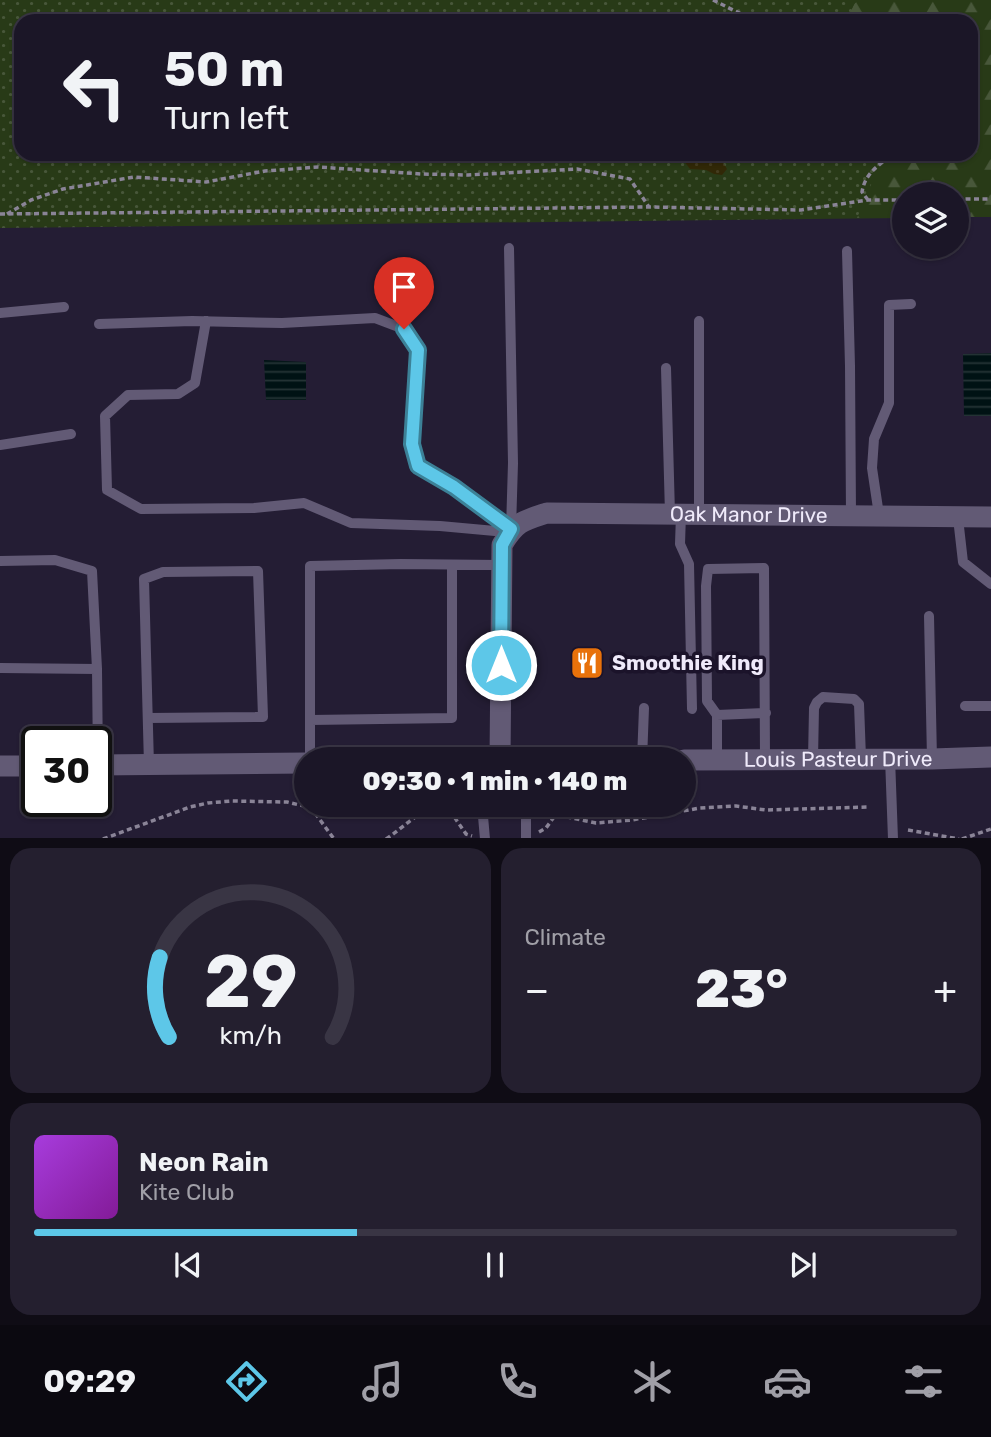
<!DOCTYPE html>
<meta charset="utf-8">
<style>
:root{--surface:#1b1627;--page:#241f2f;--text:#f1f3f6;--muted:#a09fa7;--line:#393544;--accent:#5dc7e8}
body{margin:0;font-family:Rubik,sans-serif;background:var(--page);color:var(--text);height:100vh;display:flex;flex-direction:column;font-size:26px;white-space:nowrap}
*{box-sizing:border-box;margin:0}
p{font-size:23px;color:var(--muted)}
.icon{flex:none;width:38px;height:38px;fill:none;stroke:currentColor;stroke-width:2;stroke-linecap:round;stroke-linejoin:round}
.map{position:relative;height:838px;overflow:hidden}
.details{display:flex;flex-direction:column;gap:10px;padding:10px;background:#0f0c15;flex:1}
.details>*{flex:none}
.hud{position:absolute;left:14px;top:14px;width:964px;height:147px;border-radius:21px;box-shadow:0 2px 5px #0004,0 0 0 2px var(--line);background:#1b1627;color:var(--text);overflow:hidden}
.buttons{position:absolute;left:892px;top:182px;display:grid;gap:14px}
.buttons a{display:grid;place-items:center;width:77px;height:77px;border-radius:50%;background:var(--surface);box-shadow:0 2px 5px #0004,0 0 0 2px var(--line);font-size:35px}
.speed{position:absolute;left:21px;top:726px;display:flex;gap:14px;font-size:35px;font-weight:700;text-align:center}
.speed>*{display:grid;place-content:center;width:91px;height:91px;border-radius:50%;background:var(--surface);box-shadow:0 2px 5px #0004,0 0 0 2px var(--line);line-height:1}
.speed .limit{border:4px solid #111;border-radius:10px;background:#fff;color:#111}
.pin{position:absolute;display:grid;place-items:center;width:60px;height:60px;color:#fff;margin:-72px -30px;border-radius:50% 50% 50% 0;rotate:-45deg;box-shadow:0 0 7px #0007}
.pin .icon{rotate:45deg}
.me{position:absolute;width:77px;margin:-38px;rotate:0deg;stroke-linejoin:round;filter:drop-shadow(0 0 5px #0008)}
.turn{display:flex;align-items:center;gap:24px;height:147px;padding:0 35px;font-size:32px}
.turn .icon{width:91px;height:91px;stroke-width:2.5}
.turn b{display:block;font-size:49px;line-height:60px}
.big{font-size:52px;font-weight:800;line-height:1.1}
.details .card{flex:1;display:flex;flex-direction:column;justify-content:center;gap:10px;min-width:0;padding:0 24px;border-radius:21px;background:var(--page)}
.details .dial{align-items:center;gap:0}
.dial svg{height:182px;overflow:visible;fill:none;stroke:var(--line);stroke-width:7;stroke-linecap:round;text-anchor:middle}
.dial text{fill:var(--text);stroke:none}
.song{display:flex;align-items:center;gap:21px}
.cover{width:84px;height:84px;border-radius:10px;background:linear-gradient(135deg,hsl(280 70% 55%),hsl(290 70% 35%))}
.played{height:7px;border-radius:4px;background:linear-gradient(90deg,var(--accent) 35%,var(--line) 35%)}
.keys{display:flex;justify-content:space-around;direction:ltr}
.heat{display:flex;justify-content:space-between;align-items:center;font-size:38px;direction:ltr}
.details .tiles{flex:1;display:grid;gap:10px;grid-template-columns:1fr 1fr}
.card:last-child{grid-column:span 2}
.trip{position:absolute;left:294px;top:747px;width:402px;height:70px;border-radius:35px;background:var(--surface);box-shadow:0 2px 5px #0004,0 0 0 2px var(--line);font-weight:800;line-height:70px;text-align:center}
.tab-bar{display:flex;height:112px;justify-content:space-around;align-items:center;background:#0b0910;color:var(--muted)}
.tab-bar .icon{width:49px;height:49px}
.tab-bar .selected{color:var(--accent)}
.tab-bar b{font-size:32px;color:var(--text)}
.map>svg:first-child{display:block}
</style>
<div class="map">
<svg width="991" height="839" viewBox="0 0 991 839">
<defs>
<pattern id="grass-dots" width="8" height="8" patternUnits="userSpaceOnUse" patternTransform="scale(1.75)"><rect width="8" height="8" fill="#283a17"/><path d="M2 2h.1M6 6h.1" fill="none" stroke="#48573a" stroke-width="1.8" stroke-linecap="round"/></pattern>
<pattern id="forest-firs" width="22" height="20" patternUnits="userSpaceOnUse" patternTransform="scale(1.75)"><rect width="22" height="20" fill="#283a17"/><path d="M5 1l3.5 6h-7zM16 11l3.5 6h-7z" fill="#48573a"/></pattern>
<pattern id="sand-dots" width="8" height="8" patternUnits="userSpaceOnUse" patternTransform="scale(1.75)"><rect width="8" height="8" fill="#312807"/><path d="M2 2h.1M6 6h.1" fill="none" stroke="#453d20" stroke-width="1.8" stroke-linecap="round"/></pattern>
<pattern id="water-rules" width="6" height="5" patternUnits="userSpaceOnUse" patternTransform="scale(1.75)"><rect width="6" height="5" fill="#001214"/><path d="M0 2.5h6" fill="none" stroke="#263537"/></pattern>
</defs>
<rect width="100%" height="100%" fill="#241d34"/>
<path fill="url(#grass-dots)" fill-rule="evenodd" d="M 0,0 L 991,0 L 991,217 L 957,217 L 957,194 L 905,194 L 905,218 L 0,228 ZM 21,21 L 971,21 L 971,154 L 21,154 Z"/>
<path fill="url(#forest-firs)" d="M 859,0 L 991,0 L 991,217 L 957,217 L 957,194 L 905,194 L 905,218 L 857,218 L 875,175 L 903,154 L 971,154 L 971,21 L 847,21 L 854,4 Z"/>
<path fill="url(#sand-dots)" d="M 686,154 C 702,154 720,153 727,169 L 722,175 L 714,174 L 706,170 L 690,169 L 684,161 Z"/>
<path fill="url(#water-rules)" d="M 991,353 L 991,416 L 964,416 L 963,354 Z
M 264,360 L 306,362 L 306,400 L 266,400 Z"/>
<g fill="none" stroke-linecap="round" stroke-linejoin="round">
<path stroke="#8a8497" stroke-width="3.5" stroke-dasharray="5 3.5" stroke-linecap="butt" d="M 713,0 L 753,20 L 762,21
M 957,199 L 991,199
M 868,200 L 862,192 C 865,173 879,165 893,154
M 0,214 L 649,207 L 801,210 L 868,200 L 905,200
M 7,214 L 31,200 L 63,189 L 134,177 L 206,182 L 265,171 L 318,167 L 422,174 L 468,175 L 577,169 L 630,179 L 649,207
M 908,830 L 959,839
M 539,832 L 546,828 L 554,817 L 563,816 L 596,823 L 632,820 L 700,808 L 736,806 L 766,810 L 867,807
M 103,839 L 190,807 L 208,803 L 231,801 L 287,802 L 304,806 L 315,813 L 334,839
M 386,839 C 406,826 421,807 446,805 L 466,834 L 472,836
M 962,839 L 991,829"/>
<path stroke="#625a75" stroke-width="10" d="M 509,248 L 513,463 L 511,529
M 847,251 L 850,366 L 851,515
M 0,313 L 64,307
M 206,321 L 195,383 L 178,394 L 128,395 L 105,416 L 107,490 L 141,509 L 254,508 L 304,503 L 351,523 L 440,526 L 495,531 L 511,529
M 699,321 L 699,514
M 99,324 L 192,321 L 282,323 L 375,318 L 404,329 L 418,350 L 412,444 L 417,466 L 454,487 L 511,529
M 666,368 L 670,514
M 0,445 L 71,434
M 681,514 L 680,544 L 689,564 L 692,709
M 879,515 L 872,468 L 874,439 L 889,403 L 889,305 L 911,304
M 958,518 L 963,562 L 991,584
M 0,561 L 55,560 L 92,571 L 97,669
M 929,616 L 932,759
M 0,668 L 97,669 L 98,765
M 965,706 L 991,706
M 717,715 L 766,713
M 148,718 L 263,717 L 258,571 L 163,572 L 144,579 L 149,765
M 310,720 L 452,718 L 452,565
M 890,758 L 893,839
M 813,759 L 814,708 L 817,702 L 823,697 L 854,699 L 859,704 L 861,758
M 310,760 L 310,566 L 401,564 L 501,565
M 642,760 L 644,708
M 717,760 L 717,715 L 707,701 L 706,586 L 708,569 L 764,568 L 765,759
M 482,805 L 485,839
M 526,839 L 526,805"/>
<path stroke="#625a75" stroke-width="21" id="s1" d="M 500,760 L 502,545 C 516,522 522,521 547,513 L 991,517"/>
<g stroke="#625a75" stroke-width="21">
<path id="s2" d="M 684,760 L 932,759 L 991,757"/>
<path d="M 96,765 L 306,763"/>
<path d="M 0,766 L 37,766"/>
</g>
</g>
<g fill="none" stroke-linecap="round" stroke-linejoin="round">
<defs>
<path id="route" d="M 404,329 L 418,350 L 412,444 L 418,466 L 454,487 L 511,529 L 502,545 L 501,665"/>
</defs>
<use href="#route" stroke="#3c8197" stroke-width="18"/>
<use href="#route" stroke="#5dc7e8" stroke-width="12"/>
</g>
<defs>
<symbol id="restaurant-square" viewBox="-11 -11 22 22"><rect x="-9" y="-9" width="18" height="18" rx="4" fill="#e8710a" stroke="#1b132a"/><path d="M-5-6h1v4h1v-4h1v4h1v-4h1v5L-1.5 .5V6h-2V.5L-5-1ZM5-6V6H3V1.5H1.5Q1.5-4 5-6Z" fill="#fff"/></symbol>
</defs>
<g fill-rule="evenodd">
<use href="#restaurant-square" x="568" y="644" width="38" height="38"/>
</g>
<g text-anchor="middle" stroke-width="7" stroke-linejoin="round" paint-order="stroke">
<g font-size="21" fill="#efeafa" stroke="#1b132a">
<text dy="7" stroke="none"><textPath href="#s1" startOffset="474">Oak Manor Drive</textPath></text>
<text dy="7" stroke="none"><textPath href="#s2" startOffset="154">Louis Pasteur Drive</textPath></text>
</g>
<g font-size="21" font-weight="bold" fill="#efeafa" stroke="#1b132a" text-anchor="start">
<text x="612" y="670">Smoothie King</text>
</g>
</g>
</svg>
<div class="buttons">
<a><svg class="icon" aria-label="layers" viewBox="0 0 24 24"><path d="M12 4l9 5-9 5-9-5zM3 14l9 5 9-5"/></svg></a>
</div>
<div class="speed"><div class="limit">30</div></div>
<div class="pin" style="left:404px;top:329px;background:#d93025"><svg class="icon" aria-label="arrive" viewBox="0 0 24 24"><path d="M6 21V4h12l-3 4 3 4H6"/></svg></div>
<svg class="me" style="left:501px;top:665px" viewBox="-20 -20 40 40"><circle r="17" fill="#5dc7e8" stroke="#fff" stroke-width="3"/><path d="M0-11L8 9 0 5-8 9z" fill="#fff"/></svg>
<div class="trip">09:30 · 1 min · 140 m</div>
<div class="hud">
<div class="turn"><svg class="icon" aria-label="left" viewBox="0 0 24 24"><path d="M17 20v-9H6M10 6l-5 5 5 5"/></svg><div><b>50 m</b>Turn left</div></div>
</div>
</div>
<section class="details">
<div class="tiles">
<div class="card dial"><svg viewBox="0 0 100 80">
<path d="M14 69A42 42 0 1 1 86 69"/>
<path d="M14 69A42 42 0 0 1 10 34" stroke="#5dc7e8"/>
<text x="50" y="56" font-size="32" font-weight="700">29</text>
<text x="50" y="72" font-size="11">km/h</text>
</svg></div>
<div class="card"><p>Climate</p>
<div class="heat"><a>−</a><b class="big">23°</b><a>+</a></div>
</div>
<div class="card">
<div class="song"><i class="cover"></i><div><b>Neon Rain</b><p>Kite Club</p></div></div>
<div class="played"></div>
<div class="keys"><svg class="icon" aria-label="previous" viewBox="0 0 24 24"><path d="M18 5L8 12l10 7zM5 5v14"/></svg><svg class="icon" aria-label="pause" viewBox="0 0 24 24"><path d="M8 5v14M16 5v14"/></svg><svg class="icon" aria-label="next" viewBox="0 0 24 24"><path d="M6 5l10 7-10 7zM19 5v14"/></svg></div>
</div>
</div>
</section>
<nav class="tab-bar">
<b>09:29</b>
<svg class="icon selected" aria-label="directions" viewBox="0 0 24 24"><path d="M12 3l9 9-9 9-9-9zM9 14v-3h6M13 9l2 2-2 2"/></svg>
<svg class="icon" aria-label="music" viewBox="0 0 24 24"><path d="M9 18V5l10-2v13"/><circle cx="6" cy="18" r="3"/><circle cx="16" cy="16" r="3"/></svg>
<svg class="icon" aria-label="phone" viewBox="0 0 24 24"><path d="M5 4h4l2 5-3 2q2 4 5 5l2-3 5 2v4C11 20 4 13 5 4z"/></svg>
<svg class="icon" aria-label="climate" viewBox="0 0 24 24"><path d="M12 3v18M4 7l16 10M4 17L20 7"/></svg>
<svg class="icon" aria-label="car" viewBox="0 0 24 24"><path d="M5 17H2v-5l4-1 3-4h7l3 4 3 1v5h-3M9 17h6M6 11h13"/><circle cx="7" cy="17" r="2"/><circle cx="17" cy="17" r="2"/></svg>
<svg class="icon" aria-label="filters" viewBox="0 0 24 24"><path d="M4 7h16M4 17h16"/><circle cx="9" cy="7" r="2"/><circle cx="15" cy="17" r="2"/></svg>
</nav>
